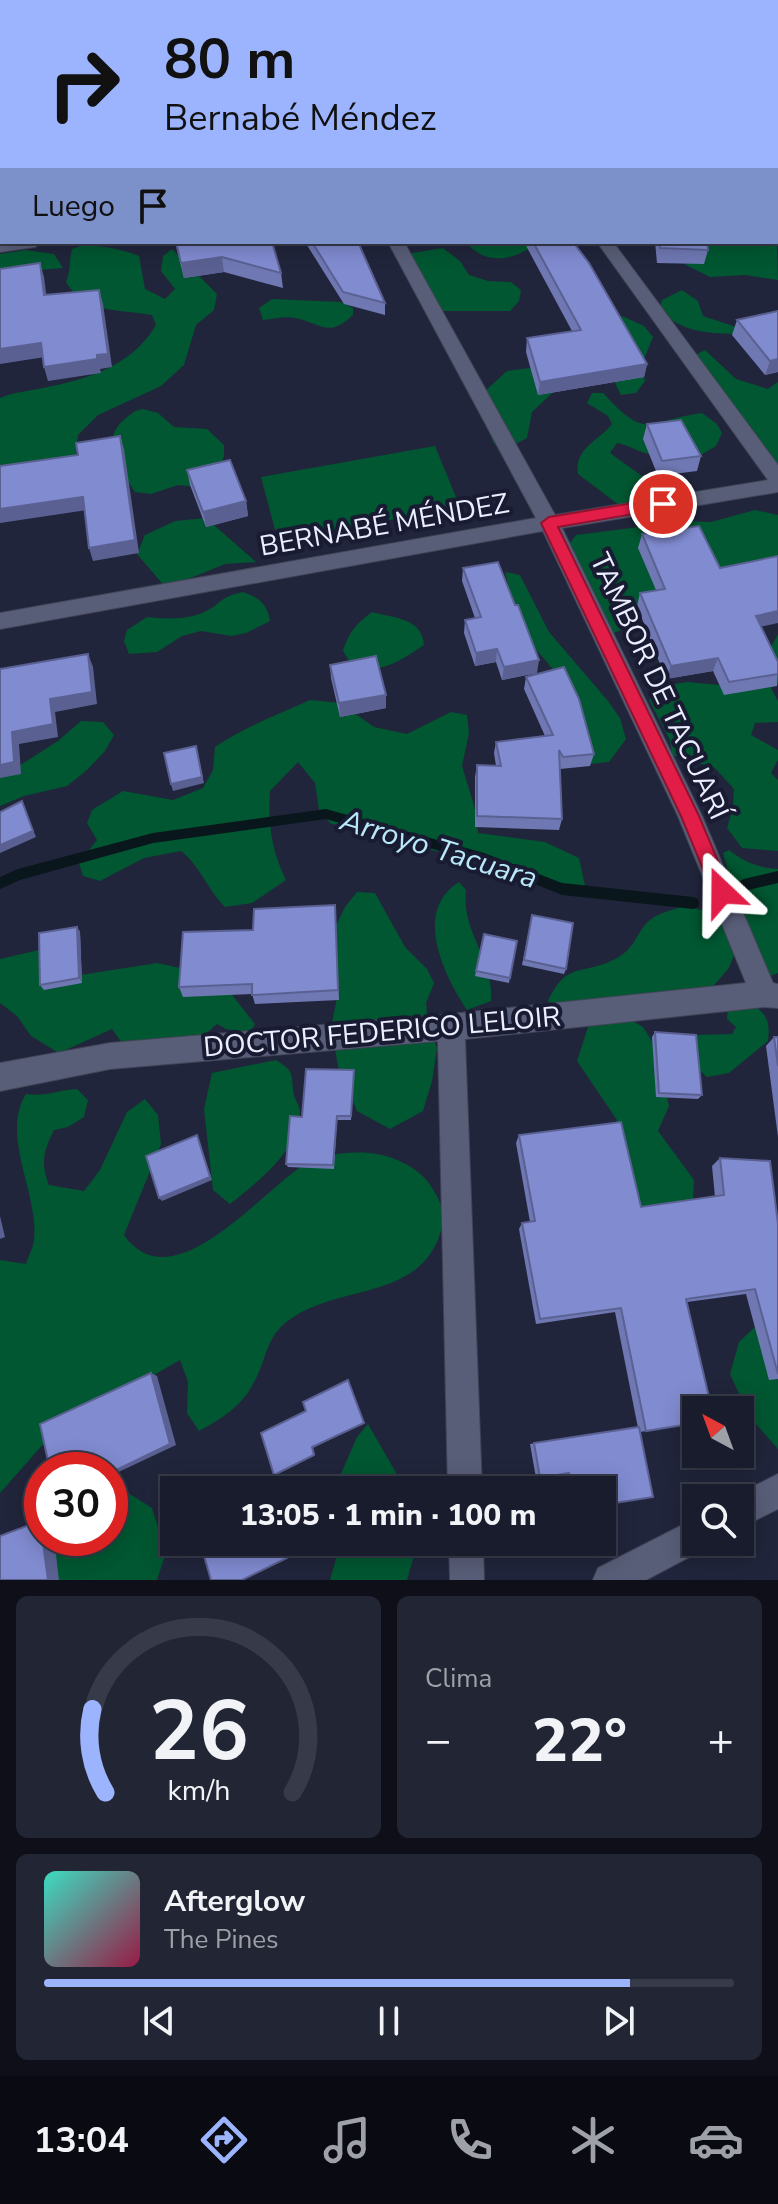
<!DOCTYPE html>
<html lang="es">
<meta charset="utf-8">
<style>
:root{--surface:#191c2c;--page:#222534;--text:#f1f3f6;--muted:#9fa1a9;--line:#373a48;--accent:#9cb4fd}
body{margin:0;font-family:"Nunito Sans",sans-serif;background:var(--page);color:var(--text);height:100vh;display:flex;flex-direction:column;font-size:30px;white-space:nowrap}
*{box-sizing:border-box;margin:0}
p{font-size:26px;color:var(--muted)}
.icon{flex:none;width:44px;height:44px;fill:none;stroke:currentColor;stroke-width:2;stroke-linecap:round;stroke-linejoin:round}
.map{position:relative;height:1580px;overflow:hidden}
.sheet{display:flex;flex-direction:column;gap:16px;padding:16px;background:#0e0f18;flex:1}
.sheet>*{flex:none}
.top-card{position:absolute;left:0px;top:0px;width:778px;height:244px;box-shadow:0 4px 20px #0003,0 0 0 2px var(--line);background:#9cb4fd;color:#111;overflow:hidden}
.needle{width:52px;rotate:319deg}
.fabs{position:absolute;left:682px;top:1396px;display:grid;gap:16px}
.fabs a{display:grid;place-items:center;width:72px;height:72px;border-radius:0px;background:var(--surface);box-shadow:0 4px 20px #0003,0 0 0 2px var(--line);font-size:40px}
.speed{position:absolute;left:24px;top:1452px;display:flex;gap:16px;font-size:40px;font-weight:700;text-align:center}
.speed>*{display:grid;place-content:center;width:104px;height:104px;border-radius:50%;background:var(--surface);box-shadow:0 4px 20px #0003,0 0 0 2px var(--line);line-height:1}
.speed .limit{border:12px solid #d22;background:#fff;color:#111}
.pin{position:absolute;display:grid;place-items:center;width:68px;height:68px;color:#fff;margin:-34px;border:4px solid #fff;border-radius:50%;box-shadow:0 2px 8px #0007}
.me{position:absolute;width:88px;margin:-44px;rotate:337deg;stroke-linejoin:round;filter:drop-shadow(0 0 6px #0008)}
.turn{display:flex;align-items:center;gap:28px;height:168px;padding:0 32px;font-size:36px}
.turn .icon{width:104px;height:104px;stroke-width:2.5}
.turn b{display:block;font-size:56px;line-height:68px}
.then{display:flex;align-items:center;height:76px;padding:0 32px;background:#0003;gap:16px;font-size:30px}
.big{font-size:60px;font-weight:800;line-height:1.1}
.sheet .tile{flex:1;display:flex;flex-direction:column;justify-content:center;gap:12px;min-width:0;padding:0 28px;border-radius:12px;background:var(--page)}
.sheet .dial{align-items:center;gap:0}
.dial svg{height:208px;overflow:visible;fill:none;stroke:var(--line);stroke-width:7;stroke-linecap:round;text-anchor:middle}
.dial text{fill:var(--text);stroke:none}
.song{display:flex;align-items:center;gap:24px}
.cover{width:96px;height:96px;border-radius:12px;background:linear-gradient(135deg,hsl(170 70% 55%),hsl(340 70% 35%))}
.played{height:8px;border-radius:4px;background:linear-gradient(90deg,var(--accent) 85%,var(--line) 85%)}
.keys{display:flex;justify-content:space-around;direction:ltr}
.heat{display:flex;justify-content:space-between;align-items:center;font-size:44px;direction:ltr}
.sheet .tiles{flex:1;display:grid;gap:16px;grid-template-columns:1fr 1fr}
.tile:last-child{grid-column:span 2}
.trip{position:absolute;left:160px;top:1476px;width:456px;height:80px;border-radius:0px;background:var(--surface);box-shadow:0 4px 20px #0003,0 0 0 2px var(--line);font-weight:800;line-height:80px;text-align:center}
.menu{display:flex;height:128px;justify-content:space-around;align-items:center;background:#0a0b12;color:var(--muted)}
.menu .icon{width:56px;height:56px}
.menu .selected{color:var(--accent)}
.menu b{font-size:36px;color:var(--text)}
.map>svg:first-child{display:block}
</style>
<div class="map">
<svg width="778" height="1580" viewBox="0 0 778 1580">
<rect width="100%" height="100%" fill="#21253b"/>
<path fill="#005731" d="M 776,207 L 778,280 L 745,275 L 710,277 L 686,265 L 681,252 L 682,242 L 776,242 Z
M 466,242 L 540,242 C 516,259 487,268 466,242 Z
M 84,245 C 102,246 123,249 139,256 L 145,289 L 165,299 L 175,289 L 161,271 L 163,256 L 172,249 L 217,294 L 214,310 L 196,325 L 184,365 L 161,386 L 98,415 L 78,435 L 72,492 L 0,469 L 0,398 C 14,392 29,391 43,388 C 88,379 132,366 156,325 L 152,315 C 119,309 84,314 66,282 C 71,270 69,260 72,249 Z
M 443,248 L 460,261 L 469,275 L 488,281 L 511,282 L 521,290 L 519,301 L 510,311 L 439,311 L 409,259 L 412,253 Z
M 25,250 L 54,254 L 63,268 L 0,273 L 0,254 Z
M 682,290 L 698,301 L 703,316 L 736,327 L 736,334 C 704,333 684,332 659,311 L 662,300 Z
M 272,299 L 341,302 L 353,308 L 353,315 C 328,339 321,323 295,318 C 286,316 273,319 263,320 L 259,308 Z
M 622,316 L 644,326 L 653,337 L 642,364 L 645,381 L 636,393 L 621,395 L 615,383 L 624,372 L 613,319 Z
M 705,350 L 736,379 L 768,389 L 778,382 L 778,471 L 703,378 L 683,361 Z
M 538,367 L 562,384 L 532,412 L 527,438 L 508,448 L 494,444 L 484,419 L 485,391 L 507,371 Z
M 592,393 L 603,393 C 649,443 647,420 702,413 L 717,424 L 722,433 L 716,446 L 689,462 C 675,456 663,457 649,454 C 638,452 629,445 617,443 L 610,453 L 657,487 L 655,500 L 623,508 L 578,474 C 574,448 599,441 612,424 L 608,416 L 587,403 Z
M 143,409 L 158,413 L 174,427 L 207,429 L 224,445 L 224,456 L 218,474 L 198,487 L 178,485 L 151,494 L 135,492 C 119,468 98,440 126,418 C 132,413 135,410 143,409 Z
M 435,446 L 460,507 L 278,541 L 261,477 Z
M 755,510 L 778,515 L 778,609 L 708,570 L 711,549 L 707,539 L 678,542 L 659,587 L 642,604 L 640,622 L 614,633 L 562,554 L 576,535 L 686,521 L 711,522 Z
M 206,518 L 256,562 L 225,564 L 166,588 L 137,554 L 145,535 L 175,521 Z
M 505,572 L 520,575 L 549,632 L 608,701 L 620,718 L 626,739 L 609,762 L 580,765 L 556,673 L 529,641 L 511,607 L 511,596 Z
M 243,592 C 259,598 267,603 270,621 L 246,633 L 231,636 L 201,631 L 182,636 L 157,652 L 129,654 L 124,641 L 127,630 L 147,617 C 164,619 188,620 204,612 C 221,605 218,597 243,592 Z
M 372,612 C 394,618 422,618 424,645 C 400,661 382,674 353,667 L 343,651 C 349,632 356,624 372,612 Z
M 778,634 L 778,684 L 771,688 L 778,701 L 778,722 L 755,723 L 751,735 L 778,750 L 778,760 L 771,773 L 778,780 L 778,851 L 742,848 L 727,828 L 733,808 L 734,789 L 715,768 L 672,755 L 670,740 L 649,700 L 656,687 L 687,682 L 720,685 L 762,663 Z
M 310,700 L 340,703 L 374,727 L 407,734 L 451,712 L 467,715 L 469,733 L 462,766 L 476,812 L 478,833 L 545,842 L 579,858 L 586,890 C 538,893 517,876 474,860 C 451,851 425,851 402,843 C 375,835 360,826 331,824 L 319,810 L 315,783 L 298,762 L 270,791 C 268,825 271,849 286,880 L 252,903 L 225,907 C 207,889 201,867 181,851 L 144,858 L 100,881 L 83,876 L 79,863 L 97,840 L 87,823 L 92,810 L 123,791 L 173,800 L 203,788 L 213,770 L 215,747 C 244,727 277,715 310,700 Z
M 81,721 L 103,722 L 114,735 L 105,751 L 87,770 L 67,786 L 24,796 L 0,806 L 0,778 L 58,741 Z
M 729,850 C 744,862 759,868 778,869 L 778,973 L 770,976 L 749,952 L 723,853 Z
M 459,882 L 466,890 C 461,933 494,958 491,1001 L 467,1010 C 443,974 413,911 459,882 Z
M 357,892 L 375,893 L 405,947 L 427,969 L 434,983 L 426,1003 L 428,1025 L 437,1048 L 432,1081 L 423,1111 L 390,1129 L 357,1111 L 338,1066 L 331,1028 L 339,988 L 328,942 L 345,907 Z
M 685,906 L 706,911 L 730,931 L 736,950 L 729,968 L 710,990 L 559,1012 L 548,1001 C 567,961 580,976 613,960 C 636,950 636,931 650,920 C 659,913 674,909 685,906 Z
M 39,950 L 55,957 L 74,976 L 157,963 L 180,968 L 189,983 L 229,991 L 255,1024 L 249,1034 L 226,1029 L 217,1024 L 186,1051 L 134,1060 L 112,1029 L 59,1053 L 31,1036 L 17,1016 L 0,1003 L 0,959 Z
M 742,1001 C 764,1009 771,1017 768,1041 L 729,1073 L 707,1077 L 689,1061 L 693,1035 L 732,1034 L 736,1027 L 727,1019 L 728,1007 Z
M 627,1018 L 643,1027 L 655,1046 L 669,1106 L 658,1131 L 694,1180 L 692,1221 L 652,1219 L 620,1200 L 603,1143 L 617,1120 L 577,1061 L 588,1027 Z
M 276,1060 C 297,1073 290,1075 294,1095 C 296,1102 300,1106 300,1113 C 299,1150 257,1183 230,1204 L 213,1190 L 204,1109 L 212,1073 Z
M 77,1089 L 88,1100 L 84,1117 L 68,1127 L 54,1130 C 44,1150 40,1163 49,1185 L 84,1191 L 100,1170 L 127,1112 L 145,1099 L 158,1115 L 161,1144 L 124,1235 C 172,1304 261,1191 304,1165 C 327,1151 368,1149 392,1158 C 413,1166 426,1175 437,1196 C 445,1211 444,1226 437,1242 C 411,1299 338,1286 292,1318 C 264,1336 268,1359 253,1384 C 241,1407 221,1419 199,1431 L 187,1413 L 188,1382 L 180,1360 L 54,1432 L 0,1493 L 0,1260 L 26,1264 C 28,1257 33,1248 34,1240 C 39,1193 0,1136 26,1094 C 45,1097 57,1090 77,1089 Z
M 758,1324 L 778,1344 L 778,1449 L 749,1416 L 730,1374 L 739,1342 Z
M 368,1424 L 406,1490 L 334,1490 L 357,1437 Z
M 111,1482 L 152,1508 L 166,1552 L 157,1580 L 51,1580 L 46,1561 L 56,1538 L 110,1538 Z
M 336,1542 L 418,1542 L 407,1580 L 330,1580 L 336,1559 Z"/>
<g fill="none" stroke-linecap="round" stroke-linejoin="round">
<path fill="#09161b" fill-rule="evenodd" d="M 326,809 L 484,853 L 562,883 L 693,897 L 698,899 L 699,903 L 698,907 L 693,909 L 562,895 L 483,863 L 326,819 L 153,843 L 20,880 L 0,889 L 0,877 L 18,869 L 153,833 Z
M 778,871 L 778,883 L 744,891 L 740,889 L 738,885 L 740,881 L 744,879 Z"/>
<defs>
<path id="minor" d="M 766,0 L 778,0 L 778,5 L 776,2 Z
M 776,186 L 778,187 L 778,197 L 776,196 Z
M 0,242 L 43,242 L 35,247 L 0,252 Z
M 388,242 L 404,242 L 555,515 L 768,480 L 597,242 L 613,242 L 778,465 L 778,492 L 562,528 L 702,816 L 773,983 L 778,984 L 778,1008 L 764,1007 L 465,1039 L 482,1490 L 448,1490 L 438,1041 L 110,1069 L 0,1091 L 0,1063 L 110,1043 L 451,1014 L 746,983 L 678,816 L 543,531 L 0,629 L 0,613 L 536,518 Z
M 778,1474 L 778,1509 L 740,1528 L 740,1498 L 730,1498 Z
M 696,1518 L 696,1542 L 710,1542 L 708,1547 L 646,1580 L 593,1580 L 598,1568 Z
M 449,1542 L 483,1542 L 484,1580 L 450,1580 Z"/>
<path id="secondary" d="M 385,0 L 418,0 L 383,2 Z
M 419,0 L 474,0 L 476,2 L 421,2 Z
M 776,12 L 778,12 L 778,20 L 776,20 Z
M 0,38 L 2,38 L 2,46 L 0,46 Z"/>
</defs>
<use href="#minor" stroke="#414357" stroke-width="2"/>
<use href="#secondary" stroke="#414357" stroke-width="2"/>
<use href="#minor" fill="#595e78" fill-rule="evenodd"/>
<use href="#secondary" fill="#7e6e76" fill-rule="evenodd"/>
</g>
<path fill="#6f78b3" d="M 776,107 L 778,107 L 778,177 L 776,177 Z
M 175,242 L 272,242 L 281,273 L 283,288 L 224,272 L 184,278 Z
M 305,242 L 358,242 L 385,303 L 385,315 L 344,304 Z
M 524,242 L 573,242 L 647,364 L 644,377 L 538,395 L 526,352 L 527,338 L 572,331 Z
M 655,242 L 707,242 L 708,250 L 704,264 L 657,263 Z
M 737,320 L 778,372 L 765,375 L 732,335 Z
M 647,424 L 701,456 L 697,471 L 658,476 L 643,439 Z
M 187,470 L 246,501 L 248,516 L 206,527 L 190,485 Z
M 642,534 L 720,568 L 761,626 L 778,662 L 777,686 L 724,695 L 713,671 L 666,679 L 637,606 L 640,593 L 656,590 L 638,548 Z
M 463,568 L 537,673 L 502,680 L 496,662 L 475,666 L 464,633 L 465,620 L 475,618 L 462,581 Z
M 330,665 L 386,708 L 340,717 L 331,678 Z
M 526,677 L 594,754 L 590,766 L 560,769 L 562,819 L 559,830 L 475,827 L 475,777 L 477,765 L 496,766 L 494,753 L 496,742 L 545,736 L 524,689 Z
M 335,905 L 339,1000 L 255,1004 L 252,994 L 183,997 L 179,987 Z
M 532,915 L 566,969 L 564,974 L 522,965 Z
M 77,927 L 80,932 L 82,983 L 44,990 L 40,985 Z
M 484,934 L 517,941 L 509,983 L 475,976 Z
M 655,1032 L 702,1095 L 698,1099 L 656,1097 L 652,1037 Z
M 774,1037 L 778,1037 L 778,1137 L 766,1046 Z
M 354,1070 L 351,1120 L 337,1120 L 334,1169 L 288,1167 L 286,1164 L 302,1117 Z
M 519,1135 L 641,1207 L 715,1197 L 712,1166 L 720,1158 L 778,1224 L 778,1379 L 769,1380 L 746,1294 L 687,1302 L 696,1423 L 640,1432 L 602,1490 L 568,1490 L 565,1473 L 536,1478 L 530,1444 L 638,1428 L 615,1312 L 536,1324 L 519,1229 L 522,1223 L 530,1222 L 516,1143 Z"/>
<path fill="#5a6192" d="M 0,203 L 2,203 L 2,218 L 0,218 Z
M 222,257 L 224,272 L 184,278 L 181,263 Z
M 40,263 L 44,277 L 48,308 L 44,295 Z
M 99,290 L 103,304 L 112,367 L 100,369 L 101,373 L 48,381 L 44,367 L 97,355 Z
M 41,343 L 45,357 L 0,364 L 0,349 Z
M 778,359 L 778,372 L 765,375 L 770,361 Z
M 647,364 L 644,377 L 538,395 L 540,382 Z
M 120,436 L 124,449 L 139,553 L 93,561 L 89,548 Z
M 83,497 L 87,510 L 0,523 L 0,509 Z
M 246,501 L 248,516 L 206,527 L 203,512 Z
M 778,611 L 778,623 L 750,629 L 756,616 Z
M 497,649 L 496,662 L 475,666 L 476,653 Z
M 88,654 L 93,667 L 97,704 L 55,712 L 58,737 L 19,744 L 21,774 L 0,778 L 0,765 L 12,732 L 50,699 Z
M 718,658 L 713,671 L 666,679 L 671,666 Z
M 539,660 L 537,673 L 502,680 L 504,667 Z
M 386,695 L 386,708 L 340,717 L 339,703 Z
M 196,746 L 204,783 L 173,791 L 171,784 Z
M 22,801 L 36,837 L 0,853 L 0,845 Z
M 77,927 L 80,932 L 82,983 L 79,978 Z
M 197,1135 L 212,1180 L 162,1201 L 159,1198 Z
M 0,1216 L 5,1237 L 0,1239 Z
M 151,1373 L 157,1376 L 176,1445 L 110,1476 L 110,1473 Z
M 364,1423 L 313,1448 L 315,1455 L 274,1475 L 312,1447 Z
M 262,1476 L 265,1476 L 269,1490 L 266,1490 Z
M 42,1538 L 54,1538 L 59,1580 L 48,1580 Z
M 282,1542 L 285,1542 L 289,1556 L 287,1558 Z"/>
<path fill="#818bd0" stroke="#5a6192" stroke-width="2" d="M 14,0 L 239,0 L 240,2 L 14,2 Z
M 318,0 L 369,0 L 370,2 L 319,2 Z
M 0,47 L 2,47 L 2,203 L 0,203 Z
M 776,107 L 778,107 L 778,162 L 776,162 Z
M 176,242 L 272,242 L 281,273 L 222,257 L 181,263 Z
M 312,242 L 358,242 L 385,303 L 343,292 Z
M 533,242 L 573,242 L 589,263 L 647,364 L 540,382 L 527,338 L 581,330 Z
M 660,242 L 707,242 L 708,250 L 660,248 Z
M 40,263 L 44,295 L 99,290 L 108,354 L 97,355 L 97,359 L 44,367 L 41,343 L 0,349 L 0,269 Z
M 778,311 L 778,359 L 770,361 L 737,320 Z
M 681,420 L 701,456 L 662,461 L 647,424 Z
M 120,436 L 135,540 L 89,548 L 83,497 L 0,509 L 0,466 L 78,455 L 76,443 Z
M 230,460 L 246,501 L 203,512 L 187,470 Z
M 699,526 L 720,568 L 778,556 L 778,611 L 756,616 L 778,662 L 778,674 L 729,682 L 718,658 L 671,666 L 640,593 L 665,589 L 642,534 Z
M 498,562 L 515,605 L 518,605 L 539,660 L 504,667 L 497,649 L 476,653 L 465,620 L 481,617 L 463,568 Z
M 88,654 L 92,692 L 50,699 L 53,724 L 12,732 L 14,762 L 0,765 L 0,669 Z
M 376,656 L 386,695 L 339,703 L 330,665 Z
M 564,667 L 579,699 L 594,754 L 563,757 L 559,750 L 562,819 L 477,816 L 477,765 L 501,766 L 496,742 L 553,735 L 526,677 Z
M 196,746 L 202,777 L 171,784 L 164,753 Z
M 22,801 L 33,831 L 0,845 L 0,812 Z
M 335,905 L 338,990 L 252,995 L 252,984 L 179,987 L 183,932 L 253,930 L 254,909 Z
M 532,915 L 573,923 L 566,969 L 524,960 Z
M 77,927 L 79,978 L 40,985 L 39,933 Z
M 484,934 L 517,941 L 510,978 L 476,971 Z
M 655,1032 L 696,1035 L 702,1095 L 659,1093 Z
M 774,1037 L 778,1037 L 778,1066 Z
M 306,1069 L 354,1070 L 351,1116 L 337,1116 L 333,1165 L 286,1164 L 290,1116 L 302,1117 Z
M 621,1122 L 641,1207 L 724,1195 L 720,1158 L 770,1161 L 778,1224 L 778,1374 L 755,1289 L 686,1299 L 712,1410 L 696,1410 L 696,1423 L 646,1431 L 621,1308 L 540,1319 L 522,1223 L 535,1221 L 519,1135 Z
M 197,1135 L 210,1177 L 159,1198 L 146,1156 Z
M 151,1373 L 170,1444 L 110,1473 L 110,1470 L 50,1470 L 40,1424 Z
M 348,1380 L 364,1423 L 312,1447 L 314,1455 L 274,1475 L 261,1433 L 306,1411 L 303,1402 Z
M 639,1427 L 653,1497 L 602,1505 L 602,1490 L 572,1490 L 569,1473 L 540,1478 L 534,1443 Z
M 262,1476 L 266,1490 L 234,1490 Z
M 40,1521 L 48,1580 L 0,1580 L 0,1536 Z
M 200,1542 L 282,1542 L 287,1558 L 242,1580 L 211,1580 Z"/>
<path fill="#e11d48" stroke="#92132f" stroke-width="2" d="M 663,498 L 669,500 L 669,508 L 558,527 L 699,816 L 731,892 L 729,898 L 722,901 L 715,898 L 681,816 L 541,523 L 549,517 Z"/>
<g text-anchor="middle" stroke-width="8" stroke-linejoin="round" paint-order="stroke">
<g font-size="28" fill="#ebeefe" stroke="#181b31">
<text transform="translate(384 524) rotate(-10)" y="10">BERNABÉ MÉNDEZ</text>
<text transform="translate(660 686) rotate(65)" y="10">TAMBOR DE TACUARÍ</text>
<text transform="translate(382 1031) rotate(-5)" y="10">DOCTOR FEDERICO LELOIR</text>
</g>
<g font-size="30" font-style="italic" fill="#b9e9f9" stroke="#181b31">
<text transform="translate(439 849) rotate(17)" y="10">Arroyo Tacuara</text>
</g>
</g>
</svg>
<div class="fabs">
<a><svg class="needle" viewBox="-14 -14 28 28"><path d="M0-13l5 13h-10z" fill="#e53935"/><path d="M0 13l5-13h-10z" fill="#9fa1a9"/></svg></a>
<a><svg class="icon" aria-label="search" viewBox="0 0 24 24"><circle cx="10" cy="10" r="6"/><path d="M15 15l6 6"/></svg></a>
</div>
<div class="speed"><div class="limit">30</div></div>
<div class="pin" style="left:663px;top:504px;background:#d93025"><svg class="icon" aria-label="arrive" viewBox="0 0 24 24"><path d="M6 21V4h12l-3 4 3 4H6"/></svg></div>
<svg class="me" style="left:722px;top:892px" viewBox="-20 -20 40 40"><path d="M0-17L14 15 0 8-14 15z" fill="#e11d48" stroke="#fff" stroke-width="4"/></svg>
<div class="trip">13:05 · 1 min · 100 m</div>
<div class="top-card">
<div class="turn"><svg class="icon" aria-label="right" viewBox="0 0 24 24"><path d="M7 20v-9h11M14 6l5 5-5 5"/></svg><div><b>80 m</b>Bernabé Méndez</div></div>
<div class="then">Luego<svg class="icon" aria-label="arrive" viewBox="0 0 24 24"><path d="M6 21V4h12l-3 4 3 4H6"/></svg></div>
</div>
</div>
<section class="sheet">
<div class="tiles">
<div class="tile dial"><svg viewBox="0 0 100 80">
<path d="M14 69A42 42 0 1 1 86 69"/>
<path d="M14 69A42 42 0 0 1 9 37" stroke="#9cb4fd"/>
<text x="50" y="56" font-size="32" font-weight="700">26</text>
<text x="50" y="72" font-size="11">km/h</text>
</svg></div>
<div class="tile"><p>Clima</p>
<div class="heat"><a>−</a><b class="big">22°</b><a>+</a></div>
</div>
<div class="tile">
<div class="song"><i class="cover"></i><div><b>Afterglow</b><p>The Pines</p></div></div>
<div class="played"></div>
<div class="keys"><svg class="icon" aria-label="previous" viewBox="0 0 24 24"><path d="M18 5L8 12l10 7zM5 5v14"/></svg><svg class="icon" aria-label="pause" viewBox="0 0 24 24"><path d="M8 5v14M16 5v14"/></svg><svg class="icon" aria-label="next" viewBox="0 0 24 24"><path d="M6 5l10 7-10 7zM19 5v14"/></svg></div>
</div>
</div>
</section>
<nav class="menu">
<b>13:04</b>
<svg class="icon selected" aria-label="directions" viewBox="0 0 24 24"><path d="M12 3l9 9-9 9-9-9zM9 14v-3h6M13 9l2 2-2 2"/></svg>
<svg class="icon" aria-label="music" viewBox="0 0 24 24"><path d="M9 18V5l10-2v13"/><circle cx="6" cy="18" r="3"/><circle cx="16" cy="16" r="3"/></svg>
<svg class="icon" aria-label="phone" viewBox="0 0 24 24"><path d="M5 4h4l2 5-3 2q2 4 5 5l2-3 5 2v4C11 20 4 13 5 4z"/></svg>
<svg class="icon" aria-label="climate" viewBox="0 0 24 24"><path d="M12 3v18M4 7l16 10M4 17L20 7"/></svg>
<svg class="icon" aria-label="car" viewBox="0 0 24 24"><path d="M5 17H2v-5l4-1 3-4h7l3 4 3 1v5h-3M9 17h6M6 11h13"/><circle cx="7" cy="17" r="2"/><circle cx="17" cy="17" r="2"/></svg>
</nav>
